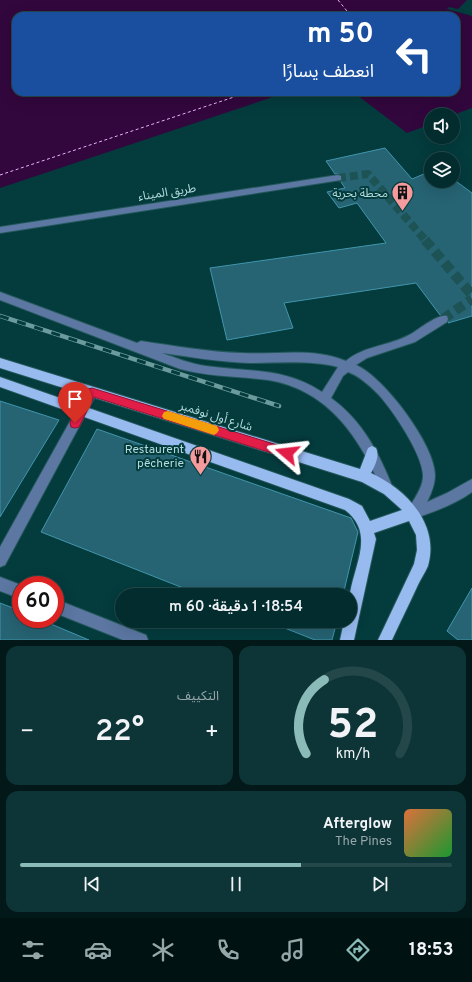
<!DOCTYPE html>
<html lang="ar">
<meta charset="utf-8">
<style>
:root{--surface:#032c2e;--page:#0d3436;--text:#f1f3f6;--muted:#97a7aa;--line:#24484a;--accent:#8bbbb9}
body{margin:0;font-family:Overpass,"Noto Sans Arabic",sans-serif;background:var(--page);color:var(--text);direction:rtl;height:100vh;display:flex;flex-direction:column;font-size:15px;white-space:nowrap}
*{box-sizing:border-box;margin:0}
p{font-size:13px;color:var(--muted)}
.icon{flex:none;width:22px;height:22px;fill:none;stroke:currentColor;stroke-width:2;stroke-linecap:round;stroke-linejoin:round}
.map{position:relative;height:640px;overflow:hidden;direction:ltr}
.side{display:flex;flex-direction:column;gap:6px;padding:6px;background:#021819;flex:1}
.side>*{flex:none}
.banner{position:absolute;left:12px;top:12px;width:448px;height:84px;border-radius:12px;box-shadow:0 4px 16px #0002,0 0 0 1px var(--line);direction:rtl;background:#1a4fa0;color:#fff;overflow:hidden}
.fabs{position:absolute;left:424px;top:108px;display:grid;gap:8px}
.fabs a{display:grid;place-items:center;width:36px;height:36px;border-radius:50%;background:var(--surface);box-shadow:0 4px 16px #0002,0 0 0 1px var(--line);font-size:20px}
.speed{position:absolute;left:12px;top:576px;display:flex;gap:8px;font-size:20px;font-weight:700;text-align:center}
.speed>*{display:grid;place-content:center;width:52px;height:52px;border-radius:50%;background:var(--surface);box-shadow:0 4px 16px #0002,0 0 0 1px var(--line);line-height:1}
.speed .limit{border:6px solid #d22;background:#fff;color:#111}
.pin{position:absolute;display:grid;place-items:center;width:34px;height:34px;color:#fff;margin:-41px -17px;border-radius:50% 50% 50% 0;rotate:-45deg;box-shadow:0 0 4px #0007}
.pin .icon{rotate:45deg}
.me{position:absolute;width:44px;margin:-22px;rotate:287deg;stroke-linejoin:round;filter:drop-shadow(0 0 3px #0008)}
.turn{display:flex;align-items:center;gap:14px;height:84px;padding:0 20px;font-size:18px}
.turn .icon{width:52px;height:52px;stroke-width:2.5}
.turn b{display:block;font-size:28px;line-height:34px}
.big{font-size:30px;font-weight:600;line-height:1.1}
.side .widget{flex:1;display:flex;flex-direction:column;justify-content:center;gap:6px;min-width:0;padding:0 14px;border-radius:12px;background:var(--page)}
.side .dial{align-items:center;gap:0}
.dial svg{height:104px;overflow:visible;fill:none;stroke:var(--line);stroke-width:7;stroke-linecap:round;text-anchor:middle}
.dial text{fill:var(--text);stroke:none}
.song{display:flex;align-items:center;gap:12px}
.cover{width:48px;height:48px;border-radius:6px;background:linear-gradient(135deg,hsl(20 70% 55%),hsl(130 70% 35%))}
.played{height:4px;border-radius:2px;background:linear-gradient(90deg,var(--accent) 65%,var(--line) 65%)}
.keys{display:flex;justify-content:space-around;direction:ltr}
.heat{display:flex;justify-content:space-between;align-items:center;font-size:22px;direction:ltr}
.side .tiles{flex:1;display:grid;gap:6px;grid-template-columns:1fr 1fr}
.widget:last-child{grid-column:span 2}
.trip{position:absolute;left:115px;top:588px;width:242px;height:40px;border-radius:20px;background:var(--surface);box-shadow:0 4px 16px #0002,0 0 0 1px var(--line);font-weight:600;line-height:40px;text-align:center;direction:rtl}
.dock{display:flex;height:64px;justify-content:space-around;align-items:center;background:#011212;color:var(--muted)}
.dock .icon{width:28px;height:28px}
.dock .current{color:var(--accent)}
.dock b{font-size:18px;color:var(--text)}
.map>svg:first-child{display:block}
</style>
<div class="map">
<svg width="472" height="640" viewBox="0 0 472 640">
<rect width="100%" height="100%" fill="#043b3d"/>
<path fill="#32073d" d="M 0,0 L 467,0 L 458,9 L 449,7 L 447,9 L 472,16 L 472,108 L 453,115 L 431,115 L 431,124 L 407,133 L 353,92 L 456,92 L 456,16 L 16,16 L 16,92 L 288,92 L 0,188 Z"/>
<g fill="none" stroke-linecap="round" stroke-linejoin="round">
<path stroke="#eab0fb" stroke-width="1" stroke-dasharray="3 2.5" stroke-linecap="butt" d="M 338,0 L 351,16
M 0,175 L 249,92"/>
</g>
<path fill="#266373" stroke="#4196ad" d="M 385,148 L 412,179 L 431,171 L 431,181 L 453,181 L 453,179 L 472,193 L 472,316 L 448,323 L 449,319 L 448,315 L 440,315 L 416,283 L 284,303 L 293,328 L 227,340 L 210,268 L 386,243 L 357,203 L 339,208 L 327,192 L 345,188 L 341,182 L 342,176 L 338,174 L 335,174 L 326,161 Z
M 0,401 L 59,420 L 0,517 Z
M 97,429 L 351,518 L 358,532 L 343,595 L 201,595 L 41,532 Z
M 472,588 L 472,640 L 458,640 L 447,631 Z
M 0,603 L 21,611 L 21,619 L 39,619 L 89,640 L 0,640 Z
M 267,621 L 337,621 L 332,640 L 315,640 Z"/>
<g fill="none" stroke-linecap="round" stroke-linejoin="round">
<path stroke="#1e5355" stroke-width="8" stroke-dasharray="8 4" stroke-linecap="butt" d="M 338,178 L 368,174 L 426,241"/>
<path stroke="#1e5355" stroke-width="10" stroke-dasharray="10 5" stroke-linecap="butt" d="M 425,240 L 472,295
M 443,319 L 472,299"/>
<defs>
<path id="minor" d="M 338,175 L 341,176 L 341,180 L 0,233 L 0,227 Z
M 0,292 L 137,343 L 141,341 C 175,346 208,352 242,353 C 276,355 313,347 346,361 C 363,346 389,346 409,335 C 417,331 438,313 447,316 L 448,319 L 447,322 L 415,342 L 367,358 L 356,365 C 384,377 435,445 435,475 C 435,485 431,494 427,502 L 447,493 L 472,479 L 472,492 C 454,505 433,512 413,519 L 408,518 L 407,513 C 412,500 422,491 423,477 C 424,456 392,409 378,394 C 369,385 359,376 348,372 L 343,376 L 331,398 C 362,420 379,453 393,488 L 391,492 L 387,494 L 383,492 C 361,440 330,390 268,380 C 238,376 209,377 180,369 L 0,300 ZM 162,353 C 191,357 220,362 250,363 C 280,363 308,360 338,367 L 322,392 C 284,367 249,372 206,366 C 191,364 176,358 162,353 Z
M 92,387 L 96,389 L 98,392 L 96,395 L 5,565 L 0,567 L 0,547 L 88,389 Z
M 0,577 L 21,585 L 21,599 L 0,591 Z
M 55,599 L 146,635 L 148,640 L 123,640 L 55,613 Z"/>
<path id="major" d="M 0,358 L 360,469 L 368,448 L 372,446 L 376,448 C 380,456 375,466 371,473 C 406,489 440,524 428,566 C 425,573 420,580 417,587 C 409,605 400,622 392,640 L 378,640 L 414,564 L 417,550 L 416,535 L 409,521 L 374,533 L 376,539 L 354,640 L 340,640 L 344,621 L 350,621 C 350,612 349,602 350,593 C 355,563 375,533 345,510 L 0,387 L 0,377 L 349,499 L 362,506 L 370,521 L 402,510 L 384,494 L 362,482 L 0,368 Z"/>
</defs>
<use href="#minor" stroke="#23585a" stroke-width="2"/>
<use href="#major" stroke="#23585a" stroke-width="2"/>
<use href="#minor" fill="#5b77a2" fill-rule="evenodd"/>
<use href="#major" fill="#97baef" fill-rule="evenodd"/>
<defs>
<path id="rail" d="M 0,316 L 279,406"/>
</defs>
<use href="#rail" stroke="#6c9b9d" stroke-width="4.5"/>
<use href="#rail" stroke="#043b3d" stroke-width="3" stroke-dasharray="9" stroke-linecap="butt"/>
</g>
<path fill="#e11d48" stroke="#92132f" d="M 92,388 L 287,448 L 291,449 L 293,453 L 291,456 L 287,458 L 94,397 L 79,427 L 75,428 L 71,427 L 70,423 L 71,420 L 88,389 Z"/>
<path fill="#f59e0b" d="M 168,411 L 214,425 L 217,426 L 219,430 L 217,433 L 214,435 L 168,420 L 164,419 L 162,416 L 164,412 Z"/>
<defs>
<symbol id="building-pin" viewBox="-11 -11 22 30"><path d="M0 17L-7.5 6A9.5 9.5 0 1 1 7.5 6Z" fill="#f59b9d" stroke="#043b3d"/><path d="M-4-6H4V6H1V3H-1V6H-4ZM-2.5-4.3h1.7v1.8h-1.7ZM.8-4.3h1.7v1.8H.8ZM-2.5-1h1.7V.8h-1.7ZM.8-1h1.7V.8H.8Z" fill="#111"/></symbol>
<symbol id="restaurant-pin" viewBox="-11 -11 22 30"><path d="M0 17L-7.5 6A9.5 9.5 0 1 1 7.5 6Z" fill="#f59b9d" stroke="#043b3d"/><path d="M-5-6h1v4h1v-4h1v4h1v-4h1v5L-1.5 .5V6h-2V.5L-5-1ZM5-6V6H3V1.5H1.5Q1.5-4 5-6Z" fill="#111"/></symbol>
</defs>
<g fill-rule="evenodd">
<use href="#building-pin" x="390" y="180" width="25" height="34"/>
<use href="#restaurant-pin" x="188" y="444" width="25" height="34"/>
</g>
<g text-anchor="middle" stroke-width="4" stroke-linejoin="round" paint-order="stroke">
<g font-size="12" fill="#b2dcdd" stroke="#043b3d">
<text transform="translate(167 192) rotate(-9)" y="4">طريق الميناء</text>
<text transform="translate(216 416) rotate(17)" y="4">شارع أول نوفمبر</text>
</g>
<g font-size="12" fill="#b2dcdd" stroke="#043b3d" text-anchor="end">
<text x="388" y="197">محطة بحرية</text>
<text x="184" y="453">Restaurent<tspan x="184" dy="14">pêcherie</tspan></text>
</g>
</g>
</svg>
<div class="fabs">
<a><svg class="icon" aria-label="sound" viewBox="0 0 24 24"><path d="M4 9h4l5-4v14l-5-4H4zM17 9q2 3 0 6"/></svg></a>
<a><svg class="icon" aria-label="layers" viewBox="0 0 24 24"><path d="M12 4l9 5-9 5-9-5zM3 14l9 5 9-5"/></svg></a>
</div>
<div class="speed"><div class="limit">60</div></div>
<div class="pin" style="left:75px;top:423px;background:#d93025"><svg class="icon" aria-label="arrive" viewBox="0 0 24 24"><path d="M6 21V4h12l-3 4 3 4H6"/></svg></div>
<svg class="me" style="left:287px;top:453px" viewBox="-20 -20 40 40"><path d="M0-17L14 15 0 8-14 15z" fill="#e11d48" stroke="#fff" stroke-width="4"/></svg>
<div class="trip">18:54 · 1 دقيقة · 60 m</div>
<div class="banner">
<div class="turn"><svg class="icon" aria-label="left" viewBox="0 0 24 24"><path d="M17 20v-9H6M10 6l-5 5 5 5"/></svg><div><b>50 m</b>انعطف يسارًا</div></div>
</div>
</div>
<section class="side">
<div class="tiles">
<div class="widget dial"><svg viewBox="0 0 100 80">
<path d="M14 69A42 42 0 1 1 86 69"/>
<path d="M14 69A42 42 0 0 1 28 12" stroke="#8bbbb9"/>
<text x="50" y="56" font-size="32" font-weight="700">52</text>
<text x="50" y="72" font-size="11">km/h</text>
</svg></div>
<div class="widget"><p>التكييف</p>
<div class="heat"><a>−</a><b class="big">22°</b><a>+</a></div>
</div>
<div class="widget">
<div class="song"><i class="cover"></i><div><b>Afterglow</b><p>The Pines</p></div></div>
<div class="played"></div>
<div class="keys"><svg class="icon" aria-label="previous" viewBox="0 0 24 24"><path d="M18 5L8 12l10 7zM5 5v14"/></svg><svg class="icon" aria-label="pause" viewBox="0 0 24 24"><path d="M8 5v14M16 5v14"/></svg><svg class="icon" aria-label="next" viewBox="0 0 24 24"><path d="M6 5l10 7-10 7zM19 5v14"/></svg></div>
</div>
</div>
</section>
<nav class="dock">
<b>18:53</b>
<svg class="icon current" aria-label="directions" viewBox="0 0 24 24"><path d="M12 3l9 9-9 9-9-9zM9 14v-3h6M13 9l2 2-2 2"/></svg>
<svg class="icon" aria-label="music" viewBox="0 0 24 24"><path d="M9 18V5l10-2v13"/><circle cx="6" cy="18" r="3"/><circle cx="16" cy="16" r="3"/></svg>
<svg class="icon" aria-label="phone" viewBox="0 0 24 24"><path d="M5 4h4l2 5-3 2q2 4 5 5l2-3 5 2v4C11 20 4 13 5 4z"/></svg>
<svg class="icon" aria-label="climate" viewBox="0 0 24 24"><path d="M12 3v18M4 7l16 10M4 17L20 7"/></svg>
<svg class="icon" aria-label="car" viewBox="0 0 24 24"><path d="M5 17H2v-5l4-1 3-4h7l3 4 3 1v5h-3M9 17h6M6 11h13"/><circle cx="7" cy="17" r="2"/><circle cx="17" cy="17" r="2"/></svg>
<svg class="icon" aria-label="filters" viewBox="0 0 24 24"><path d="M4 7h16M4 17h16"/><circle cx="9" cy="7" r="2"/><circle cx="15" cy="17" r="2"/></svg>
</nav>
